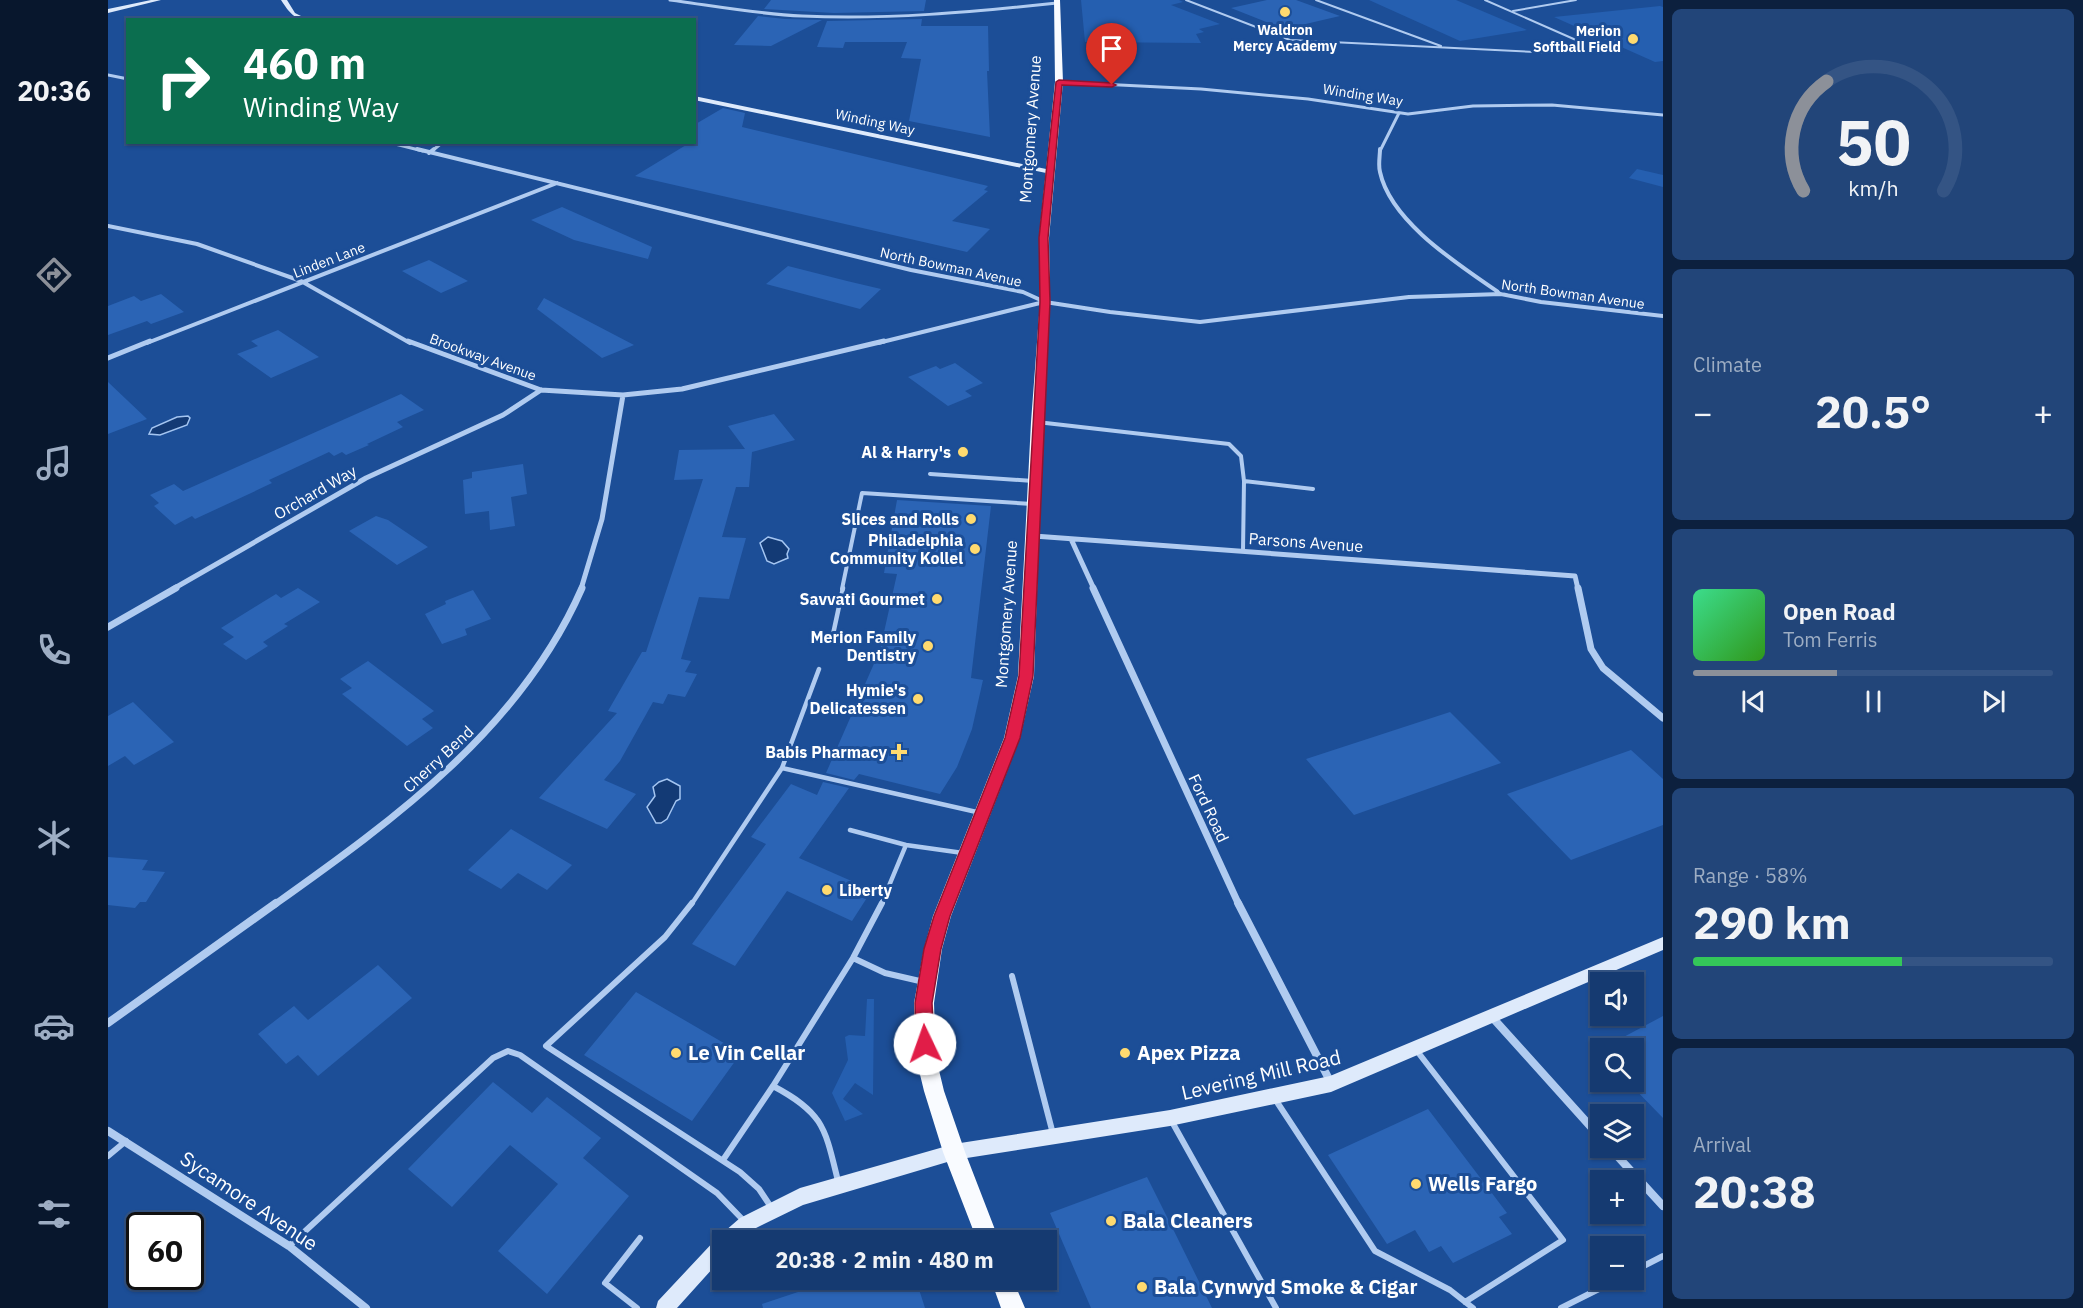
<!DOCTYPE html>
<meta charset="utf-8">
<style>
:root{--surface:#153a71;--page:#224579;--text:#f1f3f6;--muted:#9dadc3;--line:#345484;--accent:#8c9099}
body{margin:0;font-family:"IBM Plex Sans",sans-serif;background:var(--page);color:var(--text);height:100vh;display:flex;flex-direction:column;font-size:22px;white-space:nowrap}
*{box-sizing:border-box;margin:0}
p{font-size:20px;color:var(--muted)}
.icon{flex:none;width:33px;height:33px;fill:none;stroke:currentColor;stroke-width:2;stroke-linecap:round;stroke-linejoin:round}
.map{position:relative;flex:1;overflow:hidden}
.side{display:flex;flex-direction:column;gap:9px;padding:9px;background:#0c203e;width:420px}
.side>*{flex:none}
.banner{position:absolute;left:18px;top:18px;width:570px;height:126px;border-radius:0px;box-shadow:0 2px 4px #0004,0 0 0 2px var(--line);background:#0b6e4f;color:#fff;overflow:hidden}
.buttons{position:absolute;left:1482px;top:972px;display:grid;gap:12px}
.buttons a{display:grid;place-items:center;width:54px;height:54px;border-radius:0px;background:var(--surface);box-shadow:0 2px 4px #0004,0 0 0 2px var(--line);font-size:30px}
.speed{position:absolute;left:18px;top:1212px;display:flex;gap:12px;font-size:30px;font-weight:700;text-align:center}
.speed>*{display:grid;place-content:center;width:78px;height:78px;border-radius:50%;background:var(--surface);box-shadow:0 2px 4px #0004,0 0 0 2px var(--line);line-height:1}
.speed .limit{border:3px solid #111;border-radius:9px;background:#fff;color:#111}
.pin{position:absolute;display:grid;place-items:center;width:51px;height:51px;color:#fff;margin:-62px -26px;border-radius:50% 50% 50% 0;rotate:-45deg;box-shadow:0 0 6px #0007}
.pin .icon{rotate:45deg}
.me{position:absolute;width:66px;margin:-33px;rotate:357deg;stroke-linejoin:round;filter:drop-shadow(0 0 4px #0008)}
.turn{display:flex;align-items:center;gap:21px;height:126px;padding:0 18px;font-size:27px}
.turn .icon{width:78px;height:78px;stroke-width:2.5}
.turn b{display:block;font-size:42px;line-height:51px}
.big{font-size:45px;font-weight:800;line-height:1.1}
.side .card{flex:1;display:flex;flex-direction:column;justify-content:center;gap:9px;min-width:0;padding:0 21px;border-radius:9px;background:var(--page)}
.side .dial{align-items:center;gap:0}
.dial svg{height:156px;overflow:visible;fill:none;stroke:var(--line);stroke-width:7;stroke-linecap:round;text-anchor:middle}
.dial text{fill:var(--text);stroke:none}
.song{display:flex;align-items:center;gap:18px}
.cover{width:72px;height:72px;border-radius:9px;background:linear-gradient(135deg,hsl(150 70% 55%),hsl(110 70% 35%))}
.played{height:6px;border-radius:3px;background:linear-gradient(90deg,var(--accent) 40%,var(--line) 40%)}
.keys{display:flex;justify-content:space-around;direction:ltr}
.heat{display:flex;justify-content:space-between;align-items:center;font-size:33px;direction:ltr}
.charge{height:9px;border-radius:4px;background:linear-gradient(90deg,#34c759 58%,var(--line) 0)}
.trip{position:absolute;left:604px;top:1230px;width:345px;height:60px;border-radius:0px;background:var(--surface);box-shadow:0 2px 4px #0004,0 0 0 2px var(--line);font-weight:800;line-height:60px;text-align:center}
main{display:flex;flex:1;min-height:0}
.dock{display:flex;flex-direction:column;width:108px;justify-content:space-around;align-items:center;background:#08172d;color:var(--muted)}
.dock .icon{width:42px;height:42px}
.dock .current{color:var(--accent)}
.dock b{font-size:27px;color:var(--text)}
.map>svg:first-child{display:block}
</style>
<main>
<nav class="dock">
<b>20:36</b>
<svg class="icon current" aria-label="directions" viewBox="0 0 24 24"><path d="M12 3l9 9-9 9-9-9zM9 14v-3h6M13 9l2 2-2 2"/></svg>
<svg class="icon" aria-label="music" viewBox="0 0 24 24"><path d="M9 18V5l10-2v13"/><circle cx="6" cy="18" r="3"/><circle cx="16" cy="16" r="3"/></svg>
<svg class="icon" aria-label="phone" viewBox="0 0 24 24"><path d="M5 4h4l2 5-3 2q2 4 5 5l2-3 5 2v4C11 20 4 13 5 4z"/></svg>
<svg class="icon" aria-label="climate" viewBox="0 0 24 24"><path d="M12 3v18M4 7l16 10M4 17L20 7"/></svg>
<svg class="icon" aria-label="car" viewBox="0 0 24 24"><path d="M5 17H2v-5l4-1 3-4h7l3 4 3 1v5h-3M9 17h6M6 11h13"/><circle cx="7" cy="17" r="2"/><circle cx="17" cy="17" r="2"/></svg>
<svg class="icon" aria-label="filters" viewBox="0 0 24 24"><path d="M4 7h16M4 17h16"/><circle cx="9" cy="7" r="2"/><circle cx="15" cy="17" r="2"/></svg>
</nav>
<div class="map">
<svg width="1555" height="1308" viewBox="0 0 1555 1308">
<rect width="100%" height="100%" fill="#1c4e97"/>
<path fill="#255fb0" d="M 973,0 L 1071,0 L 1075,2 L 1063,5 L 1112,24 L 1091,29 L 1096,32 L 1088,34 L 1093,43 L 977,42 Z
M 1261,0 L 1348,0 L 1419,30 L 1352,41 Z
M 1552,6 L 1555,7 L 1555,61 L 1547,62 L 1446,17 Z
M 1529,169 L 1555,175 L 1555,187 L 1521,178 Z
M 759,999 L 766,999 L 765,1095 L 747,1083 L 735,1099 L 755,1114 L 737,1121 L 724,1093 L 740,1060 L 737,1037 L 741,1035 L 757,1036 Z"/>
<path fill="#133a75" stroke="#a4c5f1" stroke-width="1.5" d="M 80,416 L 82,418 L 79,425 L 52,435 L 41,434 L 44,428 L 69,417 Z
M 660,537 L 674,541 L 681,549 L 679,554 L 680,558 L 666,564 L 659,561 L 652,543 Z
M 559,779 L 572,786 L 572,799 L 568,801 L 559,819 L 553,823 L 548,823 L 539,807 L 547,796 L 545,787 L 551,782 Z"/>
<path fill="#2b64b5" d="M 663,0 L 818,0 L 816,11 L 726,13 L 656,9 Z
M 1159,0 L 1188,0 L 1232,16 L 1176,29 L 1123,8 Z
M 650,16 L 677,19 L 714,20 L 663,46 L 626,45 Z
M 814,19 L 813,26 L 880,26 L 881,71 L 879,71 L 882,137 L 801,121 L 813,59 L 793,58 L 799,42 L 737,42 L 735,48 L 709,47 L 719,21 Z
M 615,108 L 637,113 L 634,127 L 880,186 L 876,190 L 880,191 L 844,221 L 882,229 L 859,252 L 527,176 L 583,142 L 586,142 L 586,125 Z
M 454,207 L 544,247 L 540,259 L 466,240 L 423,220 Z
M 321,260 L 360,281 L 333,293 L 294,271 Z
M 680,266 L 739,281 L 773,289 L 752,309 L 658,284 Z
M 53,294 L 76,312 L 43,324 L 39,321 L 0,335 L 0,306 L 26,296 L 33,301 Z
M 436,298 L 526,345 L 494,358 L 429,309 Z
M 170,330 L 211,357 L 163,378 L 129,354 L 150,346 L 143,341 Z
M 847,363 L 875,383 L 857,391 L 864,396 L 840,406 L 800,377 L 828,366 L 832,369 Z
M 0,382 L 39,419 L 0,434 Z
M 293,394 L 316,410 L 289,422 L 295,427 L 259,444 L 261,445 L 238,455 L 234,452 L 226,456 L 221,452 L 161,480 L 164,483 L 141,494 L 87,519 L 84,516 L 67,525 L 46,506 L 51,503 L 42,495 L 66,484 L 75,491 Z
M 666,414 L 687,440 L 644,452 L 641,487 L 628,487 L 614,537 L 638,538 L 621,599 L 591,597 L 573,659 L 583,661 L 577,672 L 589,674 L 577,697 L 560,694 L 555,704 L 545,702 L 512,761 L 496,780 L 528,794 L 499,829 L 431,798 L 509,713 L 500,711 L 534,652 L 538,652 L 595,479 L 566,480 L 571,450 L 637,449 L 620,426 Z
M 415,464 L 419,494 L 403,497 L 407,526 L 382,530 L 381,511 L 357,514 L 355,480 L 364,478 L 364,472 Z
M 789,500 L 883,506 L 863,678 L 875,680 L 864,729 L 849,767 L 832,794 L 751,774 L 746,780 L 718,773 L 772,650 L 789,574 L 776,573 Z
M 268,516 L 280,520 L 320,547 L 289,565 L 241,531 Z
M 190,588 L 212,602 L 176,624 L 180,626 L 155,642 L 160,646 L 138,660 L 115,644 L 126,637 L 113,628 L 168,594 L 173,598 Z
M 365,590 L 383,619 L 357,629 L 359,635 L 334,644 L 317,614 L 338,604 L 337,601 Z
M 260,661 L 326,711 L 314,719 L 325,728 L 299,746 L 234,694 L 244,688 L 232,679 Z
M 25,702 L 66,742 L 26,765 L 17,756 L 0,766 L 0,716 Z
M 1342,712 L 1393,763 L 1246,815 L 1198,759 Z
M 1523,750 L 1555,779 L 1555,825 L 1463,860 L 1399,794 Z
M 715,782 L 741,788 L 691,858 L 764,890 L 744,921 L 679,891 L 627,966 L 584,944 L 658,844 L 643,837 L 683,784 L 709,795 Z
M 403,829 L 464,865 L 439,890 L 410,873 L 393,889 L 360,870 Z
M 0,857 L 40,860 L 34,870 L 57,872 L 38,902 L 32,902 L 27,908 L 0,905 Z
M 270,965 L 304,998 L 210,1076 L 190,1055 L 178,1064 L 150,1034 L 186,1006 L 200,1020 Z
M 528,992 L 633,1053 L 584,1121 L 476,1055 Z
M 1555,1016 L 1555,1118 L 1520,1082 L 1526,1082 L 1526,1048 L 1495,1048 Z
M 385,1082 L 424,1113 L 439,1097 L 493,1138 L 475,1158 L 521,1196 L 439,1294 L 390,1251 L 450,1184 L 402,1145 L 344,1207 L 300,1169 Z
M 1320,1109 L 1399,1213 L 1391,1217 L 1404,1234 L 1345,1263 L 1333,1246 L 1321,1252 L 1307,1230 L 1279,1244 L 1220,1155 Z
M 1039,1177 L 1065,1229 L 1104,1308 L 983,1308 L 942,1213 Z
M 726,1280 L 808,1280 L 817,1308 L 655,1308 L 654,1304 Z"/>
<g fill="none" stroke-linecap="round" stroke-linejoin="round">
<path stroke="#b0cbf0" stroke-width="2" d="M 1078,0 L 1182,40 L 1447,53 L 1470,49 L 1468,40 L 1377,0
M 1208,0 L 1333,46
M 1405,11 L 1468,0"/>
<path stroke="#b0cbf0" stroke-width="4" d="M 929,422 L 1121,444 L 1133,456 L 1136,481
M 822,474 L 925,481
M 1135,551 L 1136,481 L 1205,489
M 734,589 L 754,493 L 924,504"/>
<path stroke="#b0cbf0" stroke-width="4.5" d="M 724,639 L 735,588
M 711,669 L 674,768 L 873,813
M 742,830 L 798,845 L 855,853
M 583,905 L 674,768
M 773,905 L 798,845"/>
<path stroke="#b0cbf0" stroke-width="6" d="M 584,903 L 557,937 L 438,1046 L 632,1172 L 651,1189 L 663,1207
M 745,958 L 777,973 L 816,982
M 904,976 L 945,1134
M 1309,1051 L 1455,1240 L 1357,1302
M 665,1086 C 716,1113 717,1128 730,1181
M 1167,1099 L 1267,1251 L 1342,1290 L 1365,1308
M 1063,1120 L 1168,1308
M 0,1156 L 18,1141
M 615,1160 L 665,1086 L 745,958 L 774,903
M 181,1246 L 385,1058 L 400,1051 L 412,1055 L 609,1193 L 637,1222
M 1526,1271 L 1555,1256
M 529,1308 L 497,1283 L 532,1238
M 1453,1308 L 1509,1280"/>
<path stroke="#b0cbf0" stroke-width="3" d="M 562,0 C 606,6 649,14 694,16 C 779,20 864,12 949,3
M 0,75 L 20,79
M 951,82 L 1093,89 L 1200,99 L 1300,114 L 1365,106 L 1444,105 L 1555,115
M 279,142 L 315,151
M 324,151 L 335,142
M 1272,151 L 1291,113"/>
<path stroke="#b0cbf0" stroke-width="4" d="M 309,149 L 803,270 L 915,292 L 937,302 L 1002,312 L 1092,322 L 1301,297 L 1393,294 L 1433,302 L 1555,316
M 1272,149 C 1272,156 1270,165 1272,172 C 1283,223 1353,266 1393,294
M 321,153 L 326,149
M 0,226 L 89,244 L 193,281 L 302,343
M 39,343 L 449,183
M 770,343 L 936,302"/>
<path stroke="#b0cbf0" stroke-width="5" d="M 300,341 L 433,390 L 515,395 L 574,389 L 776,341
M 0,358 L 42,341
M 926,536 L 1467,576 L 1470,589
M 963,539 L 986,589
M 65,589 L 258,478 L 395,415 L 433,390
M 473,589 L 494,519 L 515,395"/>
<path stroke="#b0cbf0" stroke-width="7" d="M 985,588 L 1131,905
M 1470,588 L 1483,649 L 1495,668 L 1555,718
M 0,627 L 68,588
M 166,905 C 287,819 413,728 474,588"/>
<path stroke="#b0cbf0" stroke-width="8" d="M 1130,903 L 1223,1083
M 1384,1017 L 1492,1137
M 0,1023 L 168,903
M 0,1131 L 181,1246 L 258,1308
M 1502,1148 L 1555,1206"/>
<path fill="#deeafb" fill-rule="evenodd" d="M 43,0 L 53,0 L 0,13 L 0,9 Z
M 173,0 L 179,0 L 187,13 L 201,20 C 186,20 181,12 173,0 Z
M 586,96 L 943,170 L 947,172 L 943,174 L 586,100 Z
M 1555,937 L 1555,950 L 1223,1092 L 1062,1126 L 846,1160 L 695,1205 L 644,1230 L 632,1240 L 615,1240 L 615,1257 L 569,1308 L 548,1308 L 550,1301 L 609,1238 L 632,1218 L 692,1188 L 846,1144 L 1062,1110 L 1222,1076 Z"/>
<path fill="#f9fbff" fill-rule="evenodd" d="M 946,0 L 952,0 L 955,82 L 941,238 L 942,302 L 935,422 L 926,676 L 912,738 L 843,916 L 834,949 L 826,1003 L 828,1058 L 836,1091 L 857,1152 L 891,1240 L 869,1240 L 835,1152 L 816,1091 L 808,1058 L 806,1003 L 816,949 L 825,916 L 896,738 L 910,676 L 923,422 L 932,302 L 931,238 L 947,82 Z
M 883,1280 L 905,1280 L 917,1308 L 893,1308 Z"/>
</g>
<path fill="#e11d48" stroke="#92132f" stroke-width="1.5" d="M 951,80 L 1004,83 L 1008,85 L 1004,87 L 954,85 L 940,238 L 942,302 L 925,676 L 912,738 L 842,916 L 833,949 L 824,1003 L 826,1044 L 823,1050 L 817,1052 L 810,1050 L 808,1044 L 807,1003 L 816,949 L 826,916 L 897,738 L 911,676 L 932,302 L 931,238 L 948,82 Z"/>
<g fill="#ffda6f" stroke="#1c4e97" stroke-width="2">
<circle cx="1177" cy="12" r="6"/>
<circle cx="1525" cy="39" r="6"/>
<circle cx="855" cy="452" r="6"/>
<circle cx="863" cy="519" r="6"/>
<circle cx="867" cy="549" r="6"/>
<circle cx="829" cy="599" r="6"/>
<circle cx="820" cy="646" r="6"/>
<circle cx="810" cy="699" r="6"/>
<path d="M788 743h6v6h6v6h-6v6h-6v-6h-6v-6h6z"/>
<circle cx="719" cy="890" r="6"/>
<circle cx="568" cy="1053" r="6"/>
<circle cx="1017" cy="1053" r="6"/>
<circle cx="1308" cy="1184" r="6"/>
<circle cx="1003" cy="1221" r="6"/>
<circle cx="1034" cy="1287" r="6"/>
</g>
<g text-anchor="middle" stroke-width="6" stroke-linejoin="round" paint-order="stroke">
<g font-size="14" font-weight="bold" fill="#fff" stroke="#1c4e97">
<text x="1177" y="35">Waldron<tspan x="1177" dy="16">Mercy Academy</tspan></text>
<text x="1513" y="36" text-anchor="end">Merion<tspan x="1513" dy="16">Softball Field</tspan></text>
</g>
<g font-size="14" fill="#fff" stroke="#1c4e97">
<text transform="translate(1255 95) rotate(9)" y="5">Winding Way</text>
<text transform="translate(767 122) rotate(12)" y="5">Winding Way</text>
<text transform="translate(221 260) rotate(-21)" y="5">Linden Lane</text>
<text transform="translate(843 267) rotate(12)" y="5">North Bowman Avenue</text>
<text transform="translate(1465 294) rotate(8)" y="5">North Bowman Avenue</text>
<text transform="translate(375 357) rotate(20)" y="5">Brookway Avenue</text>
</g>
<g font-size="16" fill="#fff" stroke="#1c4e97">
<text transform="translate(922 129) rotate(-86)" y="6">Montgomery Avenue</text>
<text transform="translate(207 492) rotate(-30)" y="6">Orchard Way</text>
<text transform="translate(1198 542) rotate(4)" y="6">Parsons Avenue</text>
<text transform="translate(898 614) rotate(-86)" y="6">Montgomery Avenue</text>
<text transform="translate(330 759) rotate(-43)" y="6">Cherry Bend</text>
<text transform="translate(1101 808) rotate(65)" y="6">Ford Road</text>
</g>
<g font-size="16" font-weight="bold" fill="#fff" stroke="#1c4e97" text-anchor="end">
<text x="843" y="458">Al &amp; Harry's</text>
<text x="851" y="525">Slices and Rolls</text>
<text x="855" y="546">Philadelphia<tspan x="855" dy="18">Community Kollel</tspan></text>
<text x="817" y="605">Savvati Gourmet</text>
<text x="808" y="643">Merion Family<tspan x="808" dy="18">Dentistry</tspan></text>
<text x="798" y="696">Hymie's<tspan x="798" dy="18">Delicatessen</tspan></text>
<text x="779" y="758">Babis Pharmacy</text>
<text x="731" y="896" text-anchor="start">Liberty</text>
</g>
<g font-size="20" font-weight="bold" fill="#fff" stroke="#1c4e97" text-anchor="start">
<text x="580" y="1060">Le Vin Cellar</text>
<text x="1029" y="1060">Apex Pizza</text>
<text x="1320" y="1191">Wells Fargo</text>
<text x="1015" y="1228">Bala Cleaners</text>
<text x="1046" y="1294">Bala Cynwyd Smoke &amp; Cigar</text>
</g>
<g font-size="20" fill="#fff" stroke="#1c4e97">
<text transform="translate(1153 1075) rotate(-13)" y="7">Levering Mill Road</text>
<text transform="translate(141 1201) rotate(34)" y="7">Sycamore Avenue</text>
</g>
</g>
</svg>
<div class="buttons">
<a><svg class="icon" aria-label="sound" viewBox="0 0 24 24"><path d="M4 9h4l5-4v14l-5-4H4zM17 9q2 3 0 6"/></svg></a>
<a><svg class="icon" aria-label="search" viewBox="0 0 24 24"><circle cx="10" cy="10" r="6"/><path d="M15 15l6 6"/></svg></a>
<a><svg class="icon" aria-label="layers" viewBox="0 0 24 24"><path d="M12 4l9 5-9 5-9-5zM3 14l9 5 9-5"/></svg></a>
<a>+</a>
<a>−</a>
</div>
<div class="speed"><div class="limit">60</div></div>
<div class="pin" style="left:1004px;top:85px;background:#d93025"><svg class="icon" aria-label="arrive" viewBox="0 0 24 24"><path d="M6 21V4h12l-3 4 3 4H6"/></svg></div>
<svg class="me" style="left:817px;top:1044px" viewBox="-20 -20 40 40"><circle r="19" fill="#fff"/><path d="M0-13L10 11 0 6-10 11z" fill="#e11d48"/></svg>
<div class="trip">20:38 · 2 min · 480 m</div>
<div class="banner">
<div class="turn"><svg class="icon" aria-label="right" viewBox="0 0 24 24"><path d="M7 20v-9h11M14 6l5 5-5 5"/></svg><div><b>460 m</b>Winding Way</div></div>
</div>
</div>
<section class="side">
<div class="card dial"><svg viewBox="0 0 100 80">
<path d="M14 69A42 42 0 1 1 86 69"/>
<path d="M14 69A42 42 0 0 1 26 13" stroke="#8c9099"/>
<text x="50" y="56" font-size="32" font-weight="700">50</text>
<text x="50" y="72" font-size="11">km/h</text>
</svg></div>
<div class="card"><p>Climate</p>
<div class="heat"><a>−</a><b class="big">20.5°</b><a>+</a></div>
</div>
<div class="card">
<div class="song"><i class="cover"></i><div><b>Open Road</b><p>Tom Ferris</p></div></div>
<div class="played"></div>
<div class="keys"><svg class="icon" aria-label="previous" viewBox="0 0 24 24"><path d="M18 5L8 12l10 7zM5 5v14"/></svg><svg class="icon" aria-label="pause" viewBox="0 0 24 24"><path d="M8 5v14M16 5v14"/></svg><svg class="icon" aria-label="next" viewBox="0 0 24 24"><path d="M6 5l10 7-10 7zM19 5v14"/></svg></div>
</div>
<div class="card"><p>Range · 58%</p><b class="big">290 km</b><div class="charge"></div></div>
<div class="card"><p>Arrival</p><b class="big">20:38</b></div>
</section>
</main>
